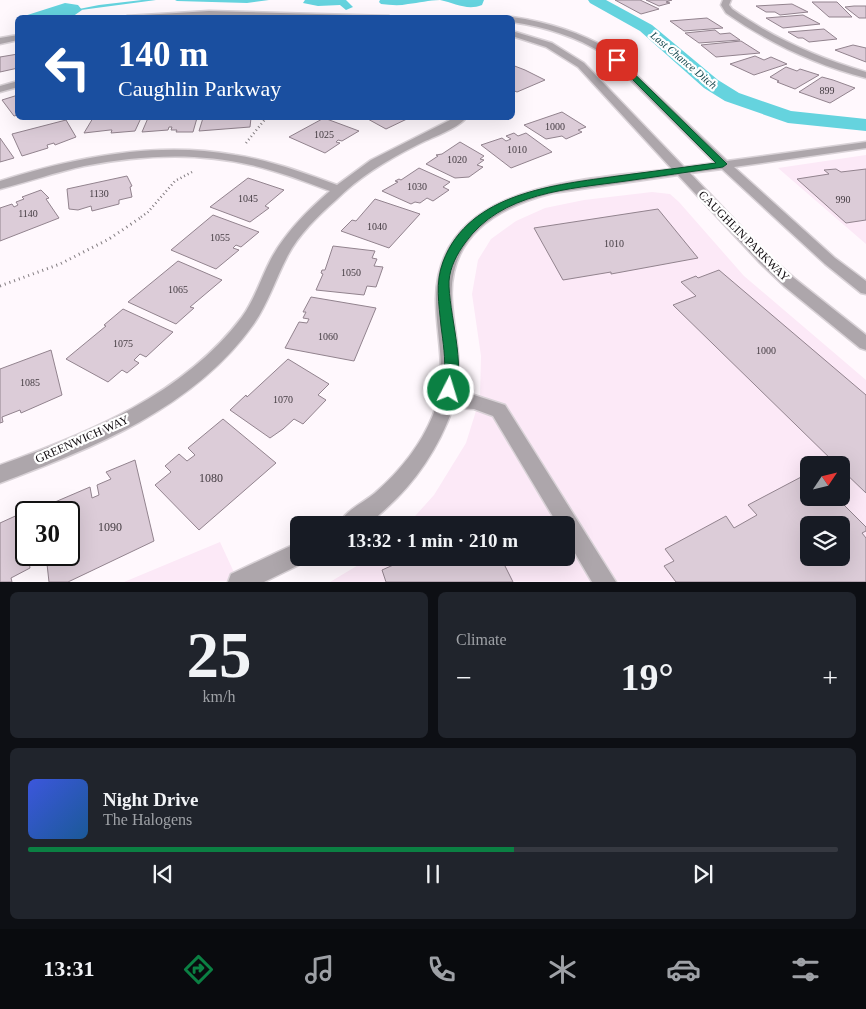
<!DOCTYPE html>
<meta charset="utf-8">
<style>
:root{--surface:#171b24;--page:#20242c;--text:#f1f3f6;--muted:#9ea1a6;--line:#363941;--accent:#0b8043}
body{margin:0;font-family:Georgia,serif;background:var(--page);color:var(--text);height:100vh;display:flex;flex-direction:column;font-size:19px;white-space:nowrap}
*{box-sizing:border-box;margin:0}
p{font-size:16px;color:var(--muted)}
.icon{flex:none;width:28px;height:28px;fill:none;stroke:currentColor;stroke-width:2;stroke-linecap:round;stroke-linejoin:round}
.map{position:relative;height:582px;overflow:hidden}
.details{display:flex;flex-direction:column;gap:10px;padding:10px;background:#0d0f14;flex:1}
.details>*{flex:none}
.hud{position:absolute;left:15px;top:15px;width:500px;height:105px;border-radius:8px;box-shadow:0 5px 20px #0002;background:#1a4fa0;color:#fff;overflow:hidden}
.needle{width:32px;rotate:55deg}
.buttons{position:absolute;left:800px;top:456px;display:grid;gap:10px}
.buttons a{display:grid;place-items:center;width:50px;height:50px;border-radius:8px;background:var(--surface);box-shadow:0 5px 20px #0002;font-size:25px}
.speed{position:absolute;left:15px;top:501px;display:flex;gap:10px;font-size:25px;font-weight:700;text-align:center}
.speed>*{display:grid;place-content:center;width:65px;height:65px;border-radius:50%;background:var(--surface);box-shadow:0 5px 20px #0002;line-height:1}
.speed .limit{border:2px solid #111;border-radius:8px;background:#fff;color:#111}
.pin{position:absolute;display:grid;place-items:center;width:42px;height:42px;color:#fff;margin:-21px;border-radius:10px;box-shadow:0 2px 8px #0006}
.me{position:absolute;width:55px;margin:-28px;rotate:5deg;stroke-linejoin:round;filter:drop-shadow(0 0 4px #0008)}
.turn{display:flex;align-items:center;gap:18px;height:105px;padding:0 20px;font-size:22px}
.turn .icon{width:65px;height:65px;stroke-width:2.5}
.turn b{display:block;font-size:35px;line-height:42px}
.big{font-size:38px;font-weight:700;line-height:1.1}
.details .tile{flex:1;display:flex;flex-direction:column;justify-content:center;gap:8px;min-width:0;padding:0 18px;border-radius:8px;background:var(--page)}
.details .dial{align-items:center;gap:0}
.dial b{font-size:65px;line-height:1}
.song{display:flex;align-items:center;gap:15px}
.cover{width:60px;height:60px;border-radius:8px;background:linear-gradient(135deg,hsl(230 70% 55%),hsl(210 70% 35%))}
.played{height:5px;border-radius:2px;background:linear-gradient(90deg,var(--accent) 60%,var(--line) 60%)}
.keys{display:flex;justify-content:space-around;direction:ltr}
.heat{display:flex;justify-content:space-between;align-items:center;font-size:28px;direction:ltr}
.details .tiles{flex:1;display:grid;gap:10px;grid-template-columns:1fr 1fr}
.tile:last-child{grid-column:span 2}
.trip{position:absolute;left:290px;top:516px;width:285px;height:50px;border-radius:8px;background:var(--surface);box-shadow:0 5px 20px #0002;font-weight:700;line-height:50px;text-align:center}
.menu{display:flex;height:80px;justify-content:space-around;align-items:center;background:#090b0e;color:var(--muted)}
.menu .icon{width:35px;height:35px}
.menu .selected{color:var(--accent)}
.menu b{font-size:22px;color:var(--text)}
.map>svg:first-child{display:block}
</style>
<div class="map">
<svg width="866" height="582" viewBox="0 0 866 582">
<rect width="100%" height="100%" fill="#fff8fd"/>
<path fill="#fce9f7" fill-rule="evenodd" d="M 866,155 L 866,244 L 778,168 Z
M 652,192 L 670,194 L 679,202 L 744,276 L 866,380 L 866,581 L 330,582 L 370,558 L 566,558 L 566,525 L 407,525 L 434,495 L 466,443 L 480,398 L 481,356 L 472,294 L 478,260 L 491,239 L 516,221 L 545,208 L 584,200 ZM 809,465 L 841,465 L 841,498 L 809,498 ZM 809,525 L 841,525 L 841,558 L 809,558 Z
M 220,542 L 238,581 L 124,582 Z"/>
<path fill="#65d3de" d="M 305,0 L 346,0 L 353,7 L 346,10 L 340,5 L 318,6 L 303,3 Z
M 380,0 L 484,0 L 482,5 C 467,11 455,3 440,0 C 429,0 419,3 408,4 C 399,6 390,5 381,4 L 379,2 Z
M 65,3 L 78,5 L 82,10 L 72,17 L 18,18 Z"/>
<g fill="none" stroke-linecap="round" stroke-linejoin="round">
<path fill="#65d3de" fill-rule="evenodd" d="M 142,0 L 156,0 L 81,10 L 79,9 L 99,5 Z
M 175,0 L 269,0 L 247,3 L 177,1 Z"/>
<path fill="#65d3de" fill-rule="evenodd" d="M 588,0 L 606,0 L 652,25 L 718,80 L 739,93 L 791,111 L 866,119 L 866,131 L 788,123 L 725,101 L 704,88 L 640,31 L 590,3 Z"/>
</g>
<path fill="#dcccd8" stroke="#92838e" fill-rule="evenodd" d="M 615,0 L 640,0 L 659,9 L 641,14 Z
M 646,0 L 672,0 L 666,2 L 670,3 L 659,6 Z
M 812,2 L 837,2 L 852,17 L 829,17 Z
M 792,4 L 808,12 L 780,15 L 775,12 L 766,12 L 756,6 Z
M 854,6 L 866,6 L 866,18 L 859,18 L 845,7 Z
M 803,15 L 820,24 L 783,28 L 766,18 Z
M 707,18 L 723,28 L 684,31 L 670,21 Z
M 824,29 L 837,39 L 809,42 L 803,38 L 798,38 L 788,32 Z
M 715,30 L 720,34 L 730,33 L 740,40 L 699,43 L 685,33 Z
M 741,41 L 760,53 L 716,57 L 701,45 Z
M 853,45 L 866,48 L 866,62 L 835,50 Z
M 18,54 L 18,68 L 0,72 L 0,57 Z
M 755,56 L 764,60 L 771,57 L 787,64 L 754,75 L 730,64 Z
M 512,65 L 525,70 L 545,80 L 517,92 L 512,90 Z
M 786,67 L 797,71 L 800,69 L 819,75 L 795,89 L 777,82 L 779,81 L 770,77 Z
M 822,77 L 833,80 L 855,88 L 830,103 L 799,92 Z
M 18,95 L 18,115 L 14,116 L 2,100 Z
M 562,112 L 586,127 L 578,130 L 582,132 L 566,139 L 562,136 L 546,139 L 524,125 Z
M 93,118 L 141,118 L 135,131 L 111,133 L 112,130 L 110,130 L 84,133 Z
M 148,118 L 197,118 L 193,132 L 176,132 L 177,130 L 171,130 L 172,127 L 169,127 L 168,130 L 142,132 Z
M 203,118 L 251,118 L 250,127 L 199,131 Z
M 324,118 L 359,131 L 342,141 L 338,140 L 336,142 L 340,143 L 325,153 L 289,137 Z
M 366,118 L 409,118 L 386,129 Z
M 66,120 L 76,137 L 55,145 L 54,143 L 47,145 L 48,148 L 22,156 L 12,134 Z
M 514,133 L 518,136 L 526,133 L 552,152 L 511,168 L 481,145 L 502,138 L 506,141 L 511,139 L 506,136 Z
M 0,138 L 14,158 L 0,162 Z
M 460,142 L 484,156 L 480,159 L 484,160 L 477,165 L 483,167 L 469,177 L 455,178 L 426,164 L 438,156 L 436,155 L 442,154 Z
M 419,168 L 450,182 L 443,187 L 449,190 L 433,201 L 427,198 L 420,203 L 415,202 L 411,204 L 382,191 L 398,182 L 395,181 L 399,179 L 401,180 Z
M 836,169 L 841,172 L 866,169 L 866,220 L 846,223 L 797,179 L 829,174 L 824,170 Z
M 127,176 L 132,186 L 130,187 L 132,197 L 119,200 L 119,204 L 92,211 L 91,206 L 78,210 L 69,209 L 67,189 Z
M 248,178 L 284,190 L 265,206 L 269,208 L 250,222 L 210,207 Z
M 41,190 L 49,198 L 46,199 L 59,218 L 0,241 L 0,208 L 12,204 L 14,207 L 18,205 L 16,202 L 24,199 L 22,197 Z
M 375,199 L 420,214 L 389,248 L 341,231 L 352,220 L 356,221 Z
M 658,209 L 698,258 L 611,274 L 611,272 L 563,280 L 534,228 Z
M 213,215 L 259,232 L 241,247 L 236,245 L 233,248 L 239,250 L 216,269 L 171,250 Z
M 333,246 L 375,251 L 372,258 L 377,259 L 374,266 L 383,267 L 376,287 L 367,286 L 364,295 L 316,290 L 323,274 L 321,273 L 322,270 L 325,270 Z
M 178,261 L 222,280 L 190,307 L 194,308 L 176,324 L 128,302 Z
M 719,270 L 866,395 L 866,493 L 841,469 L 841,465 L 837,465 L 673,305 L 696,296 L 681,282 L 696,276 L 698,278 Z
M 311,297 L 376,308 L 354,361 L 285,348 L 299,322 L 307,323 L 309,319 L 303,318 L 306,312 L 303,312 Z
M 123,309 L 173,332 L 146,357 L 140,354 L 134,360 L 139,363 L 127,373 L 122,370 L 108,382 L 66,359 L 106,326 L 104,325 Z
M 51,350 L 62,395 L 21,413 L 20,410 L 2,417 L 3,422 L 0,423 L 0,369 Z
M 288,359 L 329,384 L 318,395 L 326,400 L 303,424 L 294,419 L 283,429 L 270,438 L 230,410 L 246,395 L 247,397 Z
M 223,419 L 276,463 L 199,530 L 155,485 L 171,472 L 165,466 L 179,454 L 187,461 L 195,455 L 188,448 Z
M 135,460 L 154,541 L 68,582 L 49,582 L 46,555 L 69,555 L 69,512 L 42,512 L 41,508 L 90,487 L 92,498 L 99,495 L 97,485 L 111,479 L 106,472 Z
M 803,476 L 809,481 L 809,498 L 837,498 L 866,527 L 866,531 L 862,533 L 866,538 L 866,582 L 676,582 L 664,566 L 674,561 L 665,549 L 726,516 L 734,528 L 757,515 L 748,505 ZM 809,525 L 841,525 L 841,558 L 809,558 Z
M 22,513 L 26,555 L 28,555 L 30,568 L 11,578 L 12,582 L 0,582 L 0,523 Z
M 409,558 L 501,558 L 513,582 L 386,582 L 382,570 Z"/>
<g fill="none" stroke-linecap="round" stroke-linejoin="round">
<defs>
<path id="minor" d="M 723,0 L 731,0 L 729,5 L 732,9 C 773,38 818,58 866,72 L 866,78 C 816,65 769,43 726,13 L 721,5 Z
M 209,11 L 389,16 L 393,18 L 209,15 L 123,18 L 127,16 Z
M 512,17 C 547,22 580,32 610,50 L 727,161 L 866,142 L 866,148 L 734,167 L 835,258 L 866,281 L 866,294 L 861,293 L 825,264 L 722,169 L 690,173 L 770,257 L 794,278 L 866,335 L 866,350 L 860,348 L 784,286 L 760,263 L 678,175 L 553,193 C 497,207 447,237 452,302 C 454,333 463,362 456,393 L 474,395 L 505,405 L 616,582 L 592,582 L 566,538 L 566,525 L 558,525 L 493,416 L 474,409 L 453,408 C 438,449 415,484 381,513 C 377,517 371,523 366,525 C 358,527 347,525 339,525 C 344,511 363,503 375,493 C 399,472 421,445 433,415 C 449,374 436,340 436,299 C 437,181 587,180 672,169 L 578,67 L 546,47 L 512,36 L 512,31 L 552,43 L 584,63 L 684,167 L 715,163 L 604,54 C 575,36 545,27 512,22 L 512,18 L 509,18 Z
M 18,35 L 18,40 L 0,44 L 0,38 Z
M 18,81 L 18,87 L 0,92 L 0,86 Z
M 454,118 L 466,118 C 457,129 430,138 417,145 C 387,160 359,177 336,200 C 318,216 298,235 287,257 C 275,280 268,304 253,325 C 193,409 93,448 0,483 L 0,465 C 89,433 183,395 242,317 C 255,299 261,278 271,259 C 285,233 308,210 330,191 C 304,181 278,171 251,165 C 197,152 139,155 84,166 C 56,172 28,182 0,189 L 0,181 C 76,157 156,141 235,155 C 270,160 304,173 337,185 L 371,160 Z
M 299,542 L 299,558 L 308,558 L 307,561 L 264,582 L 228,582 L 231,574 Z"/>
</defs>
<use href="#minor" stroke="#d9d2d7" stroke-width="3"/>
<path stroke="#837d81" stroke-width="2.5" stroke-dasharray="1 3" stroke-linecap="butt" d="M 246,143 L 266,118
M 141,217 L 148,212 L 175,181 L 192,172"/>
<path stroke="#837d81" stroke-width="3" stroke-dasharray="1 4" stroke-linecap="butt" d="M 0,286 L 60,264 L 109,239 L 143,216"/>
<use href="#minor" fill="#ada6ab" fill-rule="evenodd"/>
</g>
<path fill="#0b8043" stroke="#07532c" d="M 615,59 L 619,59 L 727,164 L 723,167 C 691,172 658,176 626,181 C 569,189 501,192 465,243 C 457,254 450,267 449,281 C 448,311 467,368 454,393 L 449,395 L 445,393 C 442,388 444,381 444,375 C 446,359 443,342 441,326 C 439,304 435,283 443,262 C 469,192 556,185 618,176 C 651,172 683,167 716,163 L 615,62 Z"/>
<g text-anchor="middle" stroke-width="4.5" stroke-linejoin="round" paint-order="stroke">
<g font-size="10" fill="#443c42">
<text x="827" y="94">899</text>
<text x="555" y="130">1000</text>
<text x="324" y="138">1025</text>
<text x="517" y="153">1010</text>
<text x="457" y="163">1020</text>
<text x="417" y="190">1030</text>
<text x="99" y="197">1130</text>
<text x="248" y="202">1045</text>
<text x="843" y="203">990</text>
<text x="28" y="217">1140</text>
<text x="377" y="230">1040</text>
<text x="220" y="241">1055</text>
<text x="614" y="247">1010</text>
<text x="351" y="276">1050</text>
<text x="178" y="293">1065</text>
<text x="328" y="340">1060</text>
<text x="123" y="347">1075</text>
<text x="766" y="354">1000</text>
<text x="30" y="386">1085</text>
<text x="283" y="403">1070</text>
</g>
<g font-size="11" font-style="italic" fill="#14464b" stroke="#fff">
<text transform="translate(684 60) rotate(40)" y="4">Last Chance Ditch</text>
</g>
<g font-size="12" fill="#110c10" stroke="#fff">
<text transform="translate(744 236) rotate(45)" y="4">CAUGHLIN PARKWAY</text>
<text transform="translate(82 439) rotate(-24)" y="4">GREENWICH WAY</text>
</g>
<g font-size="12" fill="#443c42">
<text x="211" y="482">1080</text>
<text x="110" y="531">1090</text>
</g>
</g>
</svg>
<div class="buttons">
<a><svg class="needle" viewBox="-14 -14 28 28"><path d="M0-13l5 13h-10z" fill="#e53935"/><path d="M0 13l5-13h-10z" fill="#9ea1a6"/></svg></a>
<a><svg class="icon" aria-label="layers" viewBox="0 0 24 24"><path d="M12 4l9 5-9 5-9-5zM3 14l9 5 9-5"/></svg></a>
</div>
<div class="speed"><div class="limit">30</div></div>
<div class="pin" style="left:617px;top:60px;background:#d93025"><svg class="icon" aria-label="arrive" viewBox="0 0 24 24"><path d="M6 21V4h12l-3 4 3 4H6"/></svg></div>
<svg class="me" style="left:449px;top:390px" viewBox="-20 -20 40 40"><circle r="17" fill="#0b8043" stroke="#fff" stroke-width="3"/><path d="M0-11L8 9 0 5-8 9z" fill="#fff"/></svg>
<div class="trip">13:32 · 1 min · 210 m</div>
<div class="hud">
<div class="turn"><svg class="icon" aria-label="left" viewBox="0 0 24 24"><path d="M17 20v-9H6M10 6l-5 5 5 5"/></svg><div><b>140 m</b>Caughlin Parkway</div></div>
</div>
</div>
<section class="details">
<div class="tiles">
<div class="tile dial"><b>25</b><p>km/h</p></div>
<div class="tile"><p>Climate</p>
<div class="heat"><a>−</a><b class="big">19°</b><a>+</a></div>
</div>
<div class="tile">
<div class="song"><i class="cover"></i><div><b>Night Drive</b><p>The Halogens</p></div></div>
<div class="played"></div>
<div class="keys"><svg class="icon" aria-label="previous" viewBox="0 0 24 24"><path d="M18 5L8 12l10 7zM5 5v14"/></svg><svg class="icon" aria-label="pause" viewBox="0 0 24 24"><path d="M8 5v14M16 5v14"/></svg><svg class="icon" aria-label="next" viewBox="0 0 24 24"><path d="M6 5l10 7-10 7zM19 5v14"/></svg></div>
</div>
</div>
</section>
<nav class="menu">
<b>13:31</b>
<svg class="icon selected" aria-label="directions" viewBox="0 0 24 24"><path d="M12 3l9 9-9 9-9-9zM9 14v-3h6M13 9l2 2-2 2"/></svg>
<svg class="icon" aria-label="music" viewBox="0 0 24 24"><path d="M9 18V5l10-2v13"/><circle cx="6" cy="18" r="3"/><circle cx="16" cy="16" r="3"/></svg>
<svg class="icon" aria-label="phone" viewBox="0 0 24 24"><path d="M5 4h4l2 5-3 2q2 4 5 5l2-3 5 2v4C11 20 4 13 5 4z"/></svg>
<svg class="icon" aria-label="climate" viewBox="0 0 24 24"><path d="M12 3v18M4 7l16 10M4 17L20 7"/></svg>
<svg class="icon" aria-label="car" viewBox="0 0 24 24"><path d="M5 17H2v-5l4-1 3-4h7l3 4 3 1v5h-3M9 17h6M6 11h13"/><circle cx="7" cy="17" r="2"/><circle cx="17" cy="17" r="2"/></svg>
<svg class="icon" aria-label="filters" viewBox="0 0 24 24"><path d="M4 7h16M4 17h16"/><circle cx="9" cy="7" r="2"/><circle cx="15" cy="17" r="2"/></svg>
</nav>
